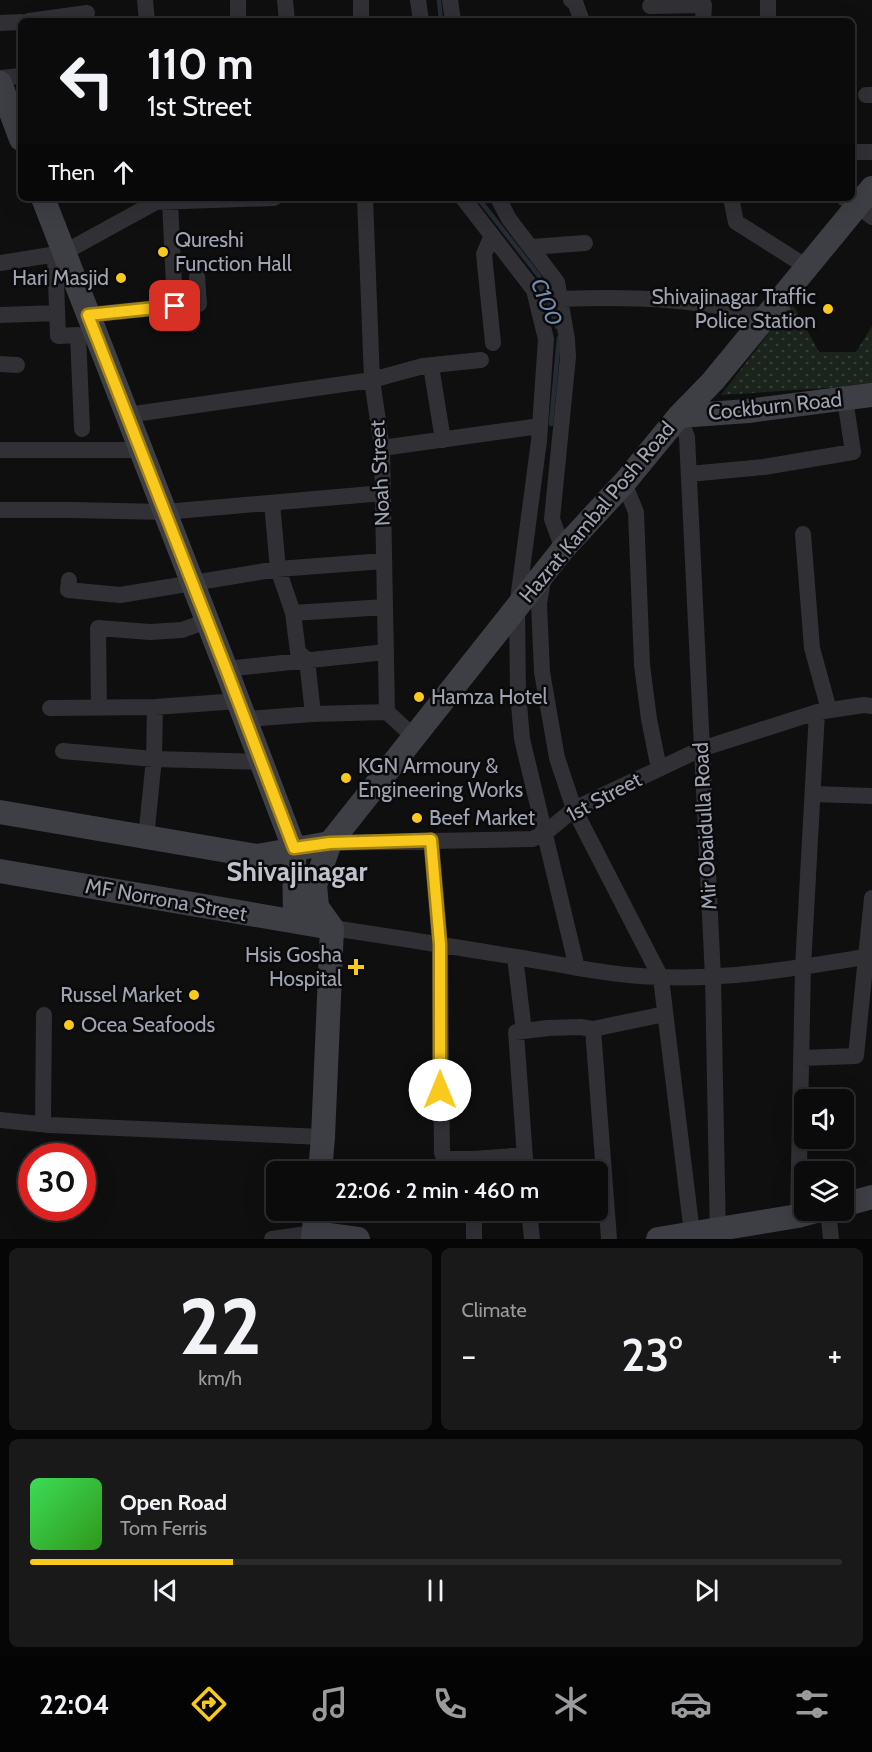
<!DOCTYPE html>
<meta charset="utf-8">
<style>
:root{--surface:#0b0b0c;--page:#19191a;--text:#f1f3f6;--muted:#9a9b9d;--line:#2b2b2d;--accent:#fac91d}
body{margin:0;font-family:Cabin,sans-serif;background:var(--page);color:var(--text);height:100vh;display:flex;flex-direction:column;font-size:22px;white-space:nowrap}
*{box-sizing:border-box;margin:0}
p{font-size:20px;color:var(--muted)}
.icon{flex:none;width:33px;height:33px;fill:none;stroke:currentColor;stroke-width:2;stroke-linecap:round;stroke-linejoin:round}
.map{position:relative;height:1239px;overflow:hidden}
.panel{display:flex;flex-direction:column;gap:9px;padding:9px;background:#060607;flex:1}
.panel>*{flex:none}
.guide{position:absolute;left:18px;top:18px;width:837px;height:183px;border-radius:9px;box-shadow:0 6px 24px #0002,0 0 0 2px var(--line);background:#0b0b0c;color:var(--text);overflow:hidden}
.buttons{position:absolute;left:794px;top:1089px;display:grid;gap:12px}
.buttons a{display:grid;place-items:center;width:60px;height:60px;border-radius:9px;background:var(--surface);box-shadow:0 6px 24px #0002,0 0 0 2px var(--line);font-size:30px}
.speed{position:absolute;left:18px;top:1143px;display:flex;gap:12px;font-size:30px;font-weight:700;text-align:center}
.speed>*{display:grid;place-content:center;width:78px;height:78px;border-radius:50%;background:var(--surface);box-shadow:0 6px 24px #0002,0 0 0 2px var(--line);line-height:1}
.speed .limit{border:9px solid #d22;background:#fff;color:#111}
.pin{position:absolute;display:grid;place-items:center;width:51px;height:51px;color:#fff;margin:-26px;border-radius:12px;box-shadow:0 3px 9px #0006}
.me{position:absolute;width:66px;margin:-33px;rotate:0deg;stroke-linejoin:round;filter:drop-shadow(0 0 4px #0008)}
.turn{display:flex;align-items:center;gap:21px;height:126px;padding:0 30px;font-size:27px}
.turn .icon{width:78px;height:78px;stroke-width:2.5}
.turn b{display:block;font-size:42px;line-height:51px}
.then{display:flex;align-items:center;height:57px;padding:0 30px;background:#0003;gap:12px;font-size:22px}
.big{font-size:45px;font-weight:600;line-height:1.1}
.panel .tile{flex:1;display:flex;flex-direction:column;justify-content:center;gap:9px;min-width:0;padding:0 21px;border-radius:9px;background:var(--page)}
.panel .dial{align-items:center;gap:0}
.dial b{font-size:78px;line-height:1}
.song{display:flex;align-items:center;gap:18px}
.cover{width:72px;height:72px;border-radius:9px;background:linear-gradient(135deg,hsl(130 70% 55%),hsl(110 70% 35%))}
.played{height:6px;border-radius:3px;background:linear-gradient(90deg,var(--accent) 25%,var(--line) 25%)}
.keys{display:flex;justify-content:space-around;direction:ltr}
.heat{display:flex;justify-content:space-between;align-items:center;font-size:33px;direction:ltr}
.panel .tiles{flex:1;display:grid;gap:9px;grid-template-columns:1fr 1fr}
.tile:last-child{grid-column:span 2}
.trip{position:absolute;left:266px;top:1161px;width:342px;height:60px;border-radius:9px;background:var(--surface);box-shadow:0 6px 24px #0002,0 0 0 2px var(--line);font-weight:600;line-height:60px;text-align:center}
.dock{display:flex;height:96px;justify-content:space-around;align-items:center;background:#040405;color:var(--muted)}
.dock .icon{width:42px;height:42px}
.dock .current{color:var(--accent)}
.dock b{font-size:27px;color:var(--text)}
.map>svg:first-child{display:block}
</style>
<div class="map">
<svg width="872" height="1239" viewBox="0 0 872 1239">
<defs>
<pattern id="grass-dots" width="8" height="8" patternUnits="userSpaceOnUse" patternTransform="scale(1.5)"><rect width="8" height="8" fill="#1b231d"/><path d="M2 2h.1M6 6h.1" fill="none" stroke="#39403b" stroke-width="1.8" stroke-linecap="round"/></pattern>
</defs>
<rect width="100%" height="100%" fill="#0f0f10"/>
<path fill="url(#grass-dots)" d="M 792,303 L 819,352 L 856,352 L 872,326 L 872,385 L 721,395 Z"/>
<g fill="none" stroke-linecap="round" stroke-linejoin="round">
<path stroke="#252c34" stroke-width="4.5" d="M 439,0 L 441,21
M 478,198 L 539,276 L 557,327
M 551,424 L 559,338"/>
<path stroke="#303035" stroke-width="16" d="M 145,0 L 147,21
M 238,0 L 238,21
M 285,0 L 287,21
M 361,0 L 361,21
M 418,0 L 421,21
M 450,0 L 453,21
M 571,0 L 575,2 L 582,21
M 650,6 L 704,5 L 703,21
M 29,21 L 87,13
M 768,21 L 768,0
M 0,23 L 21,22
M 0,78 L 21,76
M 866,95 L 872,95
M 852,152 L 872,152
M 365,198 L 372,380 L 382,448 L 387,712 L 413,736
M 463,198 L 534,290 L 546,339 L 539,441 L 517,607 L 518,693 L 522,739 L 577,968
M 498,198 L 509,219 L 557,282 L 567,339 L 568,357 L 552,519 L 563,549
M 731,198 L 736,222 L 807,267
M 844,198 L 858,206 L 872,217
M 492,235 L 484,254 L 493,343
M 531,247 L 585,243
M 55,254 L 58,336 L 78,335 L 82,429
M 0,263 L 63,253 L 156,202 L 274,198
M 560,299 C 629,296 700,298 766,317
M 175,306 L 199,304 L 197,276
M 0,315 L 57,313
M 88,315 L 175,306 L 170,202
M 0,364 L 17,365
M 431,366 L 443,440
M 127,415 L 372,380 L 423,366 L 481,360
M 679,416 L 687,437 L 713,977 L 718,1238
M 382,448 L 540,426
M 0,450 L 140,450
M 689,474 L 764,467 L 853,452 L 845,399
M 624,483 L 636,512 L 642,665 L 649,719 L 659,769
M 272,503 L 278,569 L 293,613 L 385,607
M 0,510 L 72,510 L 165,512 L 383,493
M 803,534 L 812,648 L 829,710
M 544,575 L 539,603 L 542,672 L 557,758 L 574,809 L 661,978 L 692,1233
M 69,580 L 68,590 L 120,595 L 278,569 L 384,561
M 293,613 L 298,652 L 307,660 L 313,714
M 226,669 L 386,652
M 50,708 L 155,707 L 238,701
M 99,708 L 98,628 L 150,632 L 182,630 L 207,621
M 246,719 L 313,714 L 387,712
M 63,751 L 154,759 L 262,762
M 814,794 L 872,796
M 146,838 L 154,759 L 155,707
M 431,840 L 440,944 L 442,1153 L 445,1159 L 474,1159
M 330,843 L 532,839 L 544,834 L 574,809 L 701,749 L 817,712 L 864,705 L 872,706
M 332,928 C 394,937 455,947 516,957 C 564,965 611,976 660,977 C 731,980 802,967 872,956
M 515,957 L 524,1031
M 593,1029 L 609,1239
M 801,1058 L 856,1056 L 872,898
M 0,1120 L 49,1125 L 323,1137
M 43,1124 L 44,1015
M 474,1172 L 474,1159 L 525,1155
M 526,1172 L 516,1032 L 548,1028 L 580,1027 L 593,1029 L 665,1014
M 474,1210 L 474,1239
M 529,1210 L 532,1239
M 828,1210 L 831,1239
M 798,1216 L 803,967 L 817,712
M 272,1239 L 314,1233"/>
<path stroke="#3e3f45" stroke-width="24" d="M 0,83 L 21,139
M 43,198 L 226,669 L 294,848 L 295,921
M 679,416 L 748,411 L 872,395
M 0,812 L 257,856 L 330,843 L 563,549 L 624,483 L 679,416 L 713,381 L 872,188
M 330,843 L 315,885 L 317,907 L 332,928
M 0,871 L 332,928
M 320,1172 L 323,1137 L 332,928
M 843,1205 L 872,1197
M 314,1233 L 358,1239
M 313,1239 L 316,1210
M 658,1239 L 798,1216 L 820,1210"/>
</g>
<g fill="none" stroke-linecap="round" stroke-linejoin="round">
<defs>
<path id="route" d="M 175,306 L 88,315 L 226,669 L 294,848 L 330,843 L 431,840 L 440,944 L 440,1090"/>
</defs>
<use href="#route" stroke="#a28313" stroke-width="15"/>
<use href="#route" stroke="#fac91d" stroke-width="10"/>
</g>
<g fill="#fac91d" stroke="#0a0a0b" stroke-width="2">
<circle cx="163" cy="252" r="6"/>
<circle cx="121" cy="278" r="6"/>
<circle cx="828" cy="309" r="6"/>
<circle cx="419" cy="697" r="6"/>
<circle cx="346" cy="778" r="6"/>
<circle cx="417" cy="818" r="6"/>
<path d="M353 958h6v6h6v6h-6v6h-6v-6h-6v-6h6z"/>
<circle cx="194" cy="995" r="6"/>
<circle cx="69" cy="1025" r="6"/>
</g>
<g text-anchor="middle" stroke-width="5" stroke-linejoin="round" paint-order="stroke">
<g font-size="21" fill="#9fa3b2" stroke="#0a0a0b" text-anchor="start">
<text x="175" y="247">Qureshi<tspan x="175" dy="24">Function Hall</tspan></text>
<text x="109" y="285" text-anchor="end">Hari Masjid</text>
<text x="816" y="304" text-anchor="end">Shivajinagar Traffic<tspan x="816" dy="24">Police Station</tspan></text>
<text x="431" y="704">Hamza Hotel</text>
<text x="358" y="773">KGN Armoury &amp;<tspan x="358" dy="24">Engineering Works</tspan></text>
<text x="429" y="825">Beef Market</text>
<text x="342" y="962" text-anchor="end">Hsis Gosha<tspan x="342" dy="24">Hospital</tspan></text>
<text x="182" y="1002" text-anchor="end">Russel Market</text>
<text x="81" y="1032">Ocea Seafoods</text>
</g>
<g font-size="21" fill="#9fa3b2" stroke="#0a0a0b">
<text transform="translate(775 406) rotate(-6)" y="7">Cockburn Road</text>
<text transform="translate(380 473) rotate(-93)" y="7">Noah Street</text>
<text transform="translate(597 512) rotate(-50)" y="7">Hazrat Kambal Posh Road</text>
<text transform="translate(604 797) rotate(-28)" y="7">1st Street</text>
<text transform="translate(705 826) rotate(-93)" y="7">Mir Obaidulla Road</text>
<text transform="translate(166 900) rotate(10)" y="7">MF Norrona Street</text>
</g>
<g font-size="22" font-style="italic" fill="#738cb0" stroke="#0a0a0b">
<text transform="translate(547 302) rotate(68)" y="8">C100</text>
</g>
<g font-size="27" font-weight="bold" fill="#c0c2ce" stroke="#0a0a0b">
<text x="297" y="881">Shivajinagar</text>
</g>
</g>
</svg>
<div class="buttons">
<a><svg class="icon" aria-label="sound" viewBox="0 0 24 24"><path d="M4 9h4l5-4v14l-5-4H4zM17 9q2 3 0 6"/></svg></a>
<a><svg class="icon" aria-label="layers" viewBox="0 0 24 24"><path d="M12 4l9 5-9 5-9-5zM3 14l9 5 9-5"/></svg></a>
</div>
<div class="speed"><div class="limit">30</div></div>
<div class="pin" style="left:175px;top:306px;background:#d93025"><svg class="icon" aria-label="arrive" viewBox="0 0 24 24"><path d="M6 21V4h12l-3 4 3 4H6"/></svg></div>
<svg class="me" style="left:440px;top:1090px" viewBox="-20 -20 40 40"><circle r="19" fill="#fff"/><path d="M0-13L10 11 0 6-10 11z" fill="#fac91d"/></svg>
<div class="trip">22:06 · 2 min · 460 m</div>
<div class="guide">
<div class="turn"><svg class="icon" aria-label="left" viewBox="0 0 24 24"><path d="M17 20v-9H6M10 6l-5 5 5 5"/></svg><div><b>110 m</b>1st Street</div></div>
<div class="then">Then<svg class="icon" aria-label="ahead" viewBox="0 0 24 24"><path d="M12 20V5M6 11l6-6 6 6"/></svg></div>
</div>
</div>
<section class="panel">
<div class="tiles">
<div class="tile dial"><b>22</b><p>km/h</p></div>
<div class="tile"><p>Climate</p>
<div class="heat"><a>−</a><b class="big">23°</b><a>+</a></div>
</div>
<div class="tile">
<div class="song"><i class="cover"></i><div><b>Open Road</b><p>Tom Ferris</p></div></div>
<div class="played"></div>
<div class="keys"><svg class="icon" aria-label="previous" viewBox="0 0 24 24"><path d="M18 5L8 12l10 7zM5 5v14"/></svg><svg class="icon" aria-label="pause" viewBox="0 0 24 24"><path d="M8 5v14M16 5v14"/></svg><svg class="icon" aria-label="next" viewBox="0 0 24 24"><path d="M6 5l10 7-10 7zM19 5v14"/></svg></div>
</div>
</div>
</section>
<nav class="dock">
<b>22:04</b>
<svg class="icon current" aria-label="directions" viewBox="0 0 24 24"><path d="M12 3l9 9-9 9-9-9zM9 14v-3h6M13 9l2 2-2 2"/></svg>
<svg class="icon" aria-label="music" viewBox="0 0 24 24"><path d="M9 18V5l10-2v13"/><circle cx="6" cy="18" r="3"/><circle cx="16" cy="16" r="3"/></svg>
<svg class="icon" aria-label="phone" viewBox="0 0 24 24"><path d="M5 4h4l2 5-3 2q2 4 5 5l2-3 5 2v4C11 20 4 13 5 4z"/></svg>
<svg class="icon" aria-label="climate" viewBox="0 0 24 24"><path d="M12 3v18M4 7l16 10M4 17L20 7"/></svg>
<svg class="icon" aria-label="car" viewBox="0 0 24 24"><path d="M5 17H2v-5l4-1 3-4h7l3 4 3 1v5h-3M9 17h6M6 11h13"/><circle cx="7" cy="17" r="2"/><circle cx="17" cy="17" r="2"/></svg>
<svg class="icon" aria-label="filters" viewBox="0 0 24 24"><path d="M4 7h16M4 17h16"/><circle cx="9" cy="7" r="2"/><circle cx="15" cy="17" r="2"/></svg>
</nav>
